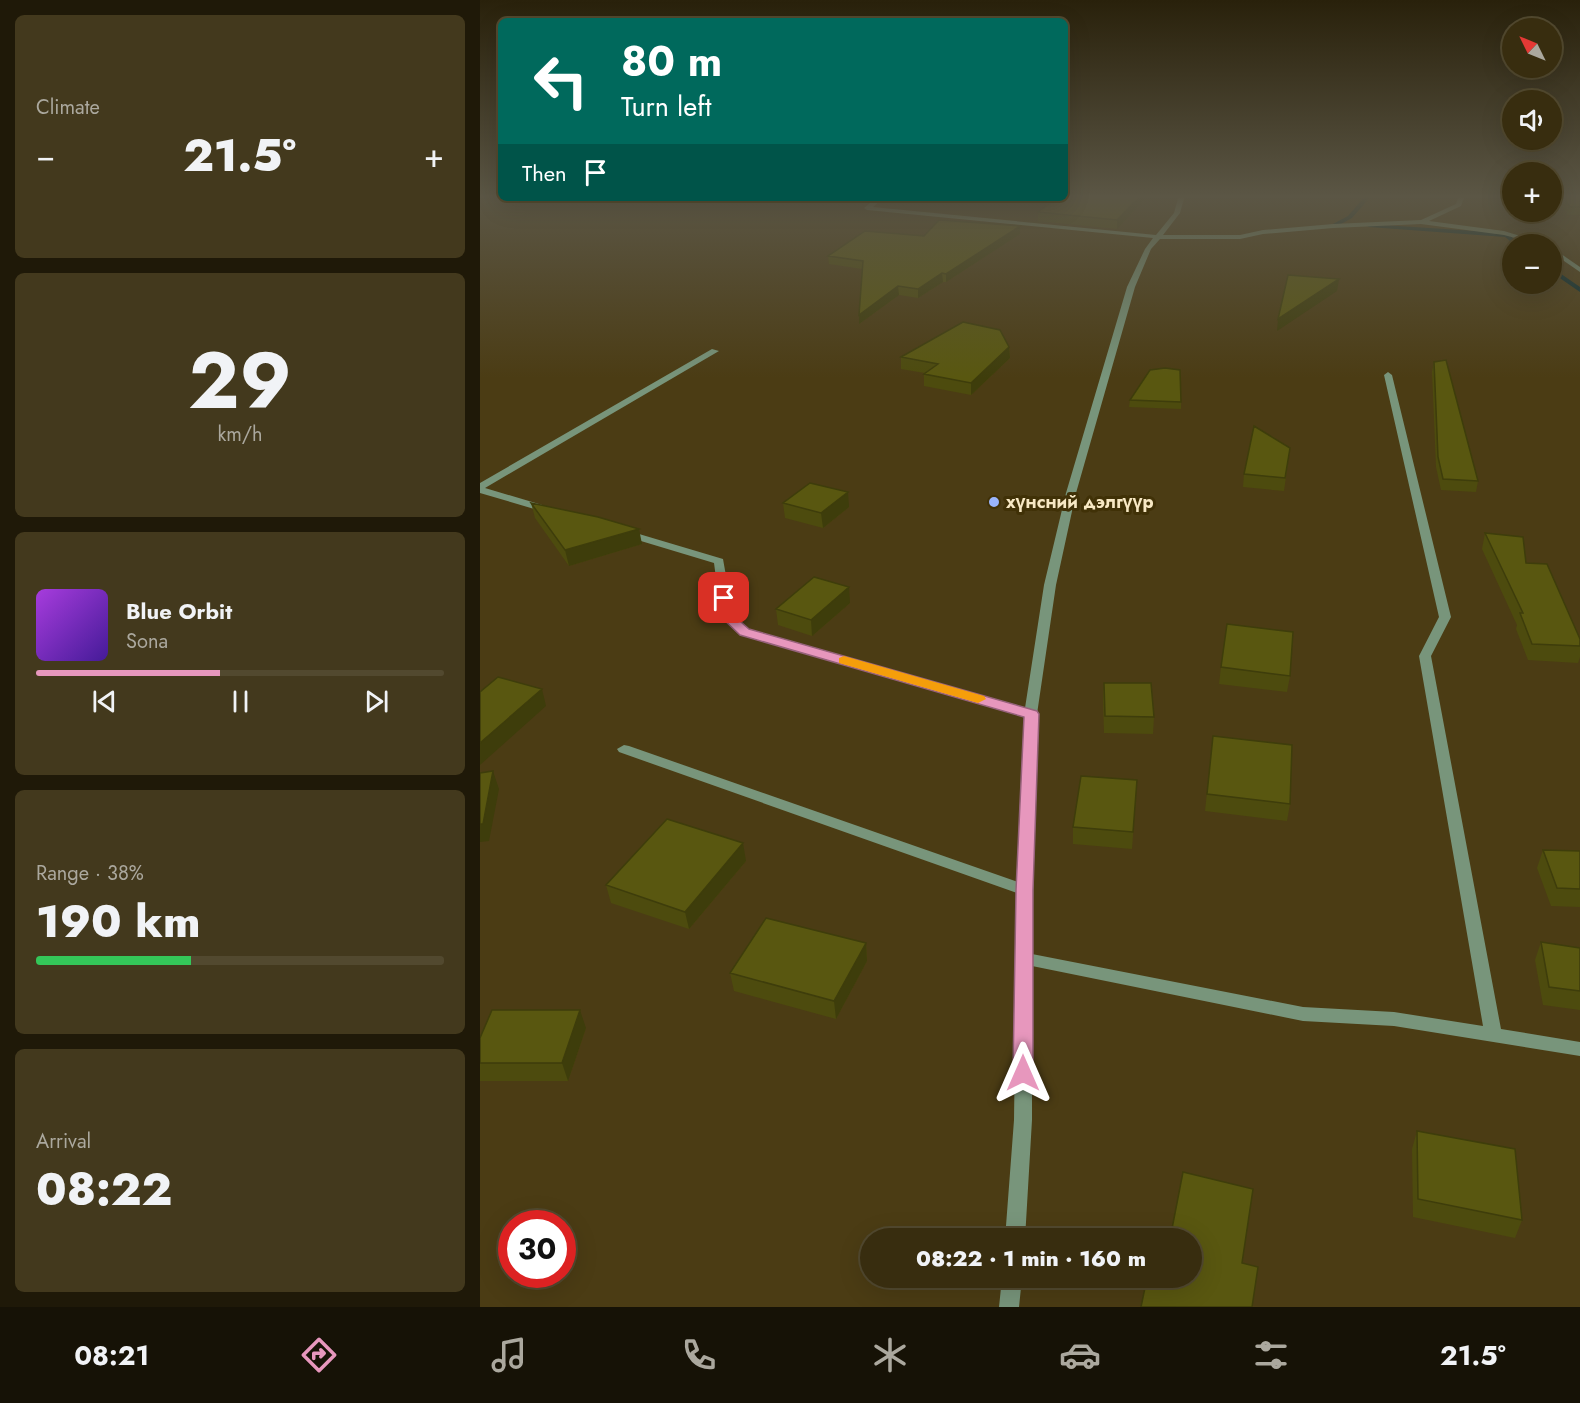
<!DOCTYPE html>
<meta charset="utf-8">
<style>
:root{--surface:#382d0f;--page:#43391d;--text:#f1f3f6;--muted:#aba89e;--line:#52492f;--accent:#e797bd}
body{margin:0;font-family:Jost,sans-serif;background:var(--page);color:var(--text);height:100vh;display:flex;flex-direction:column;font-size:22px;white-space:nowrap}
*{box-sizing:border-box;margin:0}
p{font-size:20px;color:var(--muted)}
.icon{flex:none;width:33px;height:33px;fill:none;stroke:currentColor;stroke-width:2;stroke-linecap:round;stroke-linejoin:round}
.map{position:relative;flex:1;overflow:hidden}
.panel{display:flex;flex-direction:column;gap:15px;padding:15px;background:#1f1908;width:480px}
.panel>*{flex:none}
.guide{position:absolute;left:18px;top:18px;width:570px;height:183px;border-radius:9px;box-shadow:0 6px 24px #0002,0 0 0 2px var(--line);background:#00695c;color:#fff;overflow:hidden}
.needle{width:39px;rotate:313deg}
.controls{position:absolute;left:1022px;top:18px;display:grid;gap:12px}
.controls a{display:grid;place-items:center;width:60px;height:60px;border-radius:50%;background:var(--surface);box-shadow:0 6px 24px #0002,0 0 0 2px var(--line);font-size:30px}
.speed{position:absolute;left:18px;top:1210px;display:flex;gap:12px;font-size:30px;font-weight:700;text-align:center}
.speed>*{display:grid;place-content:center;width:78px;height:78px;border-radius:50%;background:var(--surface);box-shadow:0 6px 24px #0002,0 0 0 2px var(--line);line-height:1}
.speed .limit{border:9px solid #d22;background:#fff;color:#111}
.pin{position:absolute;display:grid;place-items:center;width:51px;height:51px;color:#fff;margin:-26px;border-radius:12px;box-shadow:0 3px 9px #0006}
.me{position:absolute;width:66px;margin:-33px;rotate:0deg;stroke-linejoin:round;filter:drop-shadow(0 0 4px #0008)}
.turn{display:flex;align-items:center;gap:21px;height:126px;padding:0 24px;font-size:27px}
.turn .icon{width:78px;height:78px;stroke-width:2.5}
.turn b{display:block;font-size:42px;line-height:51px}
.then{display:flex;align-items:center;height:57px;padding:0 24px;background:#0003;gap:12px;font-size:22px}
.big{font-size:45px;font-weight:800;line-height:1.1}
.panel .card{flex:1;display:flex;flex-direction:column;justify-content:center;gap:9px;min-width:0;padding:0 21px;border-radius:9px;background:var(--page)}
.panel .dial{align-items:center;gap:0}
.dial b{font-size:78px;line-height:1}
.song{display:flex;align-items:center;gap:18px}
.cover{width:72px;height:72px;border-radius:9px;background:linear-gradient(135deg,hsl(280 70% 55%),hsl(260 70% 35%))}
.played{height:6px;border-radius:3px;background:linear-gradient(90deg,var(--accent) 45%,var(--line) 45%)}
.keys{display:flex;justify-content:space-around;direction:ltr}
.heat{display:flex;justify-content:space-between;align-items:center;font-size:33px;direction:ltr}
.charge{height:9px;border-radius:4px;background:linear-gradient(90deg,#34c759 38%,var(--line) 0)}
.trip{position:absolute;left:380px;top:1228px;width:342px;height:60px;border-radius:30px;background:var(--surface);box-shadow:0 6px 24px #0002,0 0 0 2px var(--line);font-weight:800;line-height:60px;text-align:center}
.menu{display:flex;height:96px;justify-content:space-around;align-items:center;background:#161206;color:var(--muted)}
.menu .icon{width:42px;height:42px}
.menu .active{color:var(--accent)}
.menu b{font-size:27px;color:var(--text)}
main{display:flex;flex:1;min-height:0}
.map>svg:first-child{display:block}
</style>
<main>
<section class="panel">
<div class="card"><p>Climate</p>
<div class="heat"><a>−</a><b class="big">21.5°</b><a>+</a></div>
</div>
<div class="card dial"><b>29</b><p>km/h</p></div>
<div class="card">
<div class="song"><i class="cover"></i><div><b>Blue Orbit</b><p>Sona</p></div></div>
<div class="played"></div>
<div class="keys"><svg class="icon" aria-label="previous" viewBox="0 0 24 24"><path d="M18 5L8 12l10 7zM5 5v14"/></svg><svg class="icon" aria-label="pause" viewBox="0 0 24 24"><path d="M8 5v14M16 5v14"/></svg><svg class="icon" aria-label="next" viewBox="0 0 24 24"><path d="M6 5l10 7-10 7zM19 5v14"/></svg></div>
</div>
<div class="card"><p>Range · 38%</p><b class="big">190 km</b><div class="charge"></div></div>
<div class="card"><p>Arrival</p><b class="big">08:22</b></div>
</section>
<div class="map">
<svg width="1100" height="1307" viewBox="0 0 1100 1307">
<rect width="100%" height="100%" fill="#4b3c14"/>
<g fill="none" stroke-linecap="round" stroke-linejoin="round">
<path fill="#012a2f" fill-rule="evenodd" d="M 886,195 L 892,195 L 872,218 L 861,224 L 863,225 L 863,227 L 851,227 L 851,225 L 868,216 Z
M 887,224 L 1027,233 L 1040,244 L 1034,244 L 1025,237 L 889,227 L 886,225 Z
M 1071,267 L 1100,287 L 1100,292 L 1071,272 Z"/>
<path fill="#78957b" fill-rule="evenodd" d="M 699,195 L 705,195 L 700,213 L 683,235 L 760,235 L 783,230 L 853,224 L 941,220 L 976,204 L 979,195 L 985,195 L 981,206 L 949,221 L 1024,231 L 1067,244 L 1058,244 L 1024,235 L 941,224 L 853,228 L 783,234 L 760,239 L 680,239 L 671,249 L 655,287 L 596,493 L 576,585 L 557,714 L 552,954 L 823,1007 L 914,1012 L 1003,1026 L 939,656 L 959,617 L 904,375 L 908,372 L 912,375 L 971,617 L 951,656 L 1021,1029 L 1100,1042 L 1100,1056 L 914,1026 L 823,1021 L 552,966 L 552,1120 L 545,1239 L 525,1239 L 534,1120 L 537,893 L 139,752 L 137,749 L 144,745 L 149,746 L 538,882 L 545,716 L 260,634 L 241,616 L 234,563 L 141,535 L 140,533 L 145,530 L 149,531 L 243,559 L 253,615 L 268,630 L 545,708 L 564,585 L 586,493 L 647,287 L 665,249 L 673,238 L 387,210 L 384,208 L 396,198 L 403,198 L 393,207 L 676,235 L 694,213 Z
M 1071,247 L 1100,267 L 1100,272 L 1071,252 Z
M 232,349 L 239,351 L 5,488 L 69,507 L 69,511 L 61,511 L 0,493 L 0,483 Z
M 522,1278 L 542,1278 L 539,1307 L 519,1307 Z"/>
</g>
<path fill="#4d4b0e" d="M 585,195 L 669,195 L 637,229 L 558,221 L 558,212 Z
M 1075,195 L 1100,195 L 1100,215 L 1088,215 Z
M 540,226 L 540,234 L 466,282 L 463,282 L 438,298 L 419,295 L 379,324 L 382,269 L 349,264 L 348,256 L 444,236 Z
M 529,347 L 530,358 L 491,395 L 444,386 L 444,374 L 445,373 L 421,369 L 421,357 Z
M 954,362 L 998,481 L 996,492 L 961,490 L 956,467 L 952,372 Z
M 650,400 L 701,402 L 701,409 L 649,407 Z
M 810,448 L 804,491 L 763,487 L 764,474 Z
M 51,503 L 162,544 L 89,566 L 55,518 Z
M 303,503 L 369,507 L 343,528 L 305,518 Z
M 1005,533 L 1046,563 L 1100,639 L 1100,657 L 1098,663 L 1048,660 L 1036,629 L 1037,625 L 1002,549 Z
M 370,603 L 332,636 L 298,625 L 296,609 Z
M 741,667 L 810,676 L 807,692 L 739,684 Z
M 624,683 L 674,717 L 673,734 L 624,733 L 623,699 Z
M 733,736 L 810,804 L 807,821 L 725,811 Z
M 657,780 L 652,849 L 593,844 L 593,827 Z
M 1063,850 L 1100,851 L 1100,907 L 1071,906 L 1057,868 Z
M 266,861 L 209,929 L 131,903 L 126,885 Z
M 1061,942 L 1100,948 L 1100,1010 L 1063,1005 L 1055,960 Z
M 386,943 L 387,961 L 356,1019 L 254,991 L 250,973 Z
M 106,1028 L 88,1081 L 0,1081 L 0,1038 Z
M 937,1131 L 1042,1220 L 1035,1238 L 933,1217 L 932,1149 Z"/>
<path fill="#3e3d0b" d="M 661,195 L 669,195 L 637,229 L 637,220 Z
M 540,226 L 540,234 L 466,282 L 466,274 Z
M 462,273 L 463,282 L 438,298 L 438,289 Z
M 859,279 L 857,291 L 797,331 L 798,319 Z
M 418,286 L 419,295 L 379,324 L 379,315 Z
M 529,347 L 530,358 L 491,395 L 491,383 Z
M 368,492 L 369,507 L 343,528 L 341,513 Z
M 159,529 L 162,544 L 89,566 L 85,550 Z
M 369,587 L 370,603 L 332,636 L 331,620 Z
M 62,689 L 66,706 L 0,765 L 0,743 Z
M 13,771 L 19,789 L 9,841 L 0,842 L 0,824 Z
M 263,843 L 266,861 L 209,929 L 205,912 Z
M 386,943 L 387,961 L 356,1019 L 354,1001 Z
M 100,1010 L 106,1028 L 88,1081 L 82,1063 Z"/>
<path fill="#595710" stroke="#3e3d0b" stroke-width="1.5" d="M 585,195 L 661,195 L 637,220 L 558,212 L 577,198 L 585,198 Z
M 1082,195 L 1100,195 L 1100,207 L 1090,207 Z
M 459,220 L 540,226 L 466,274 L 462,273 L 438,289 L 418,286 L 379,315 L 383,261 L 348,256 L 385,231 L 444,236 Z
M 808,275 L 859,279 L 798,319 Z
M 483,322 L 520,330 L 529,347 L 491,383 L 444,374 L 458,364 L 421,357 Z
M 966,360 L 998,481 L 963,479 L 958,457 L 954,362 Z
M 685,368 L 700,370 L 701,402 L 650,400 L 670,370 Z
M 774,426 L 810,448 L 805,478 L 764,474 Z
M 330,483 L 368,492 L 341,513 L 303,503 Z
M 51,503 L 118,517 L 159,529 L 85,550 Z
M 1005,533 L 1043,537 L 1046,563 L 1067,564 L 1100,639 L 1100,646 L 1052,644 L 1040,613 L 1043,613 Z
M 334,577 L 369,587 L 331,620 L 296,609 Z
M 747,624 L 813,632 L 810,676 L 741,667 Z
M 18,677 L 62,689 L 0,743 L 0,692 Z
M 624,683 L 671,683 L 674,717 L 625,716 Z
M 733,736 L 812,745 L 810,804 L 727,794 Z
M 13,771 L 3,824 L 0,824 L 0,773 Z
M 601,776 L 657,780 L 653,832 L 593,827 Z
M 187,819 L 263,843 L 205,912 L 126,885 Z
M 1063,850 L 1100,851 L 1100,889 L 1077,888 Z
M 286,918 L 386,943 L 354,1001 L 250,973 Z
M 1061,942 L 1100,948 L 1100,991 L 1069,987 Z
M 12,1010 L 100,1010 L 82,1063 L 0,1063 L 0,1038 Z
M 937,1131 L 1035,1149 L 1042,1220 L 938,1199 Z
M 703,1172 L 773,1189 L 762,1263 L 778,1267 L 772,1307 L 661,1307 L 667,1278 L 711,1278 L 711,1239 L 690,1239 Z"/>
<linearGradient id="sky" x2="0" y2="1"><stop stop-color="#29210b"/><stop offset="0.52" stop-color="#5b5645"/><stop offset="1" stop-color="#5b5645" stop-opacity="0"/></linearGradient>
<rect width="1100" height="378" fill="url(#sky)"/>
<path fill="#e797bd" stroke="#96627b" stroke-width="1.5" d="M 244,594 L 251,598 L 253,615 L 269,629 L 557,711 L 559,714 L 553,890 L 553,1073 L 550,1079 L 543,1082 L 536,1079 L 533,1073 L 536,890 L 544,717 L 260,635 L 240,616 L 238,598 Z"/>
<path fill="#f59e0b" d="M 364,656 L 504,696 L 506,699 L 498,703 L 359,663 L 359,658 Z"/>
<circle fill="#9ab5fd" stroke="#403107" stroke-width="2" cx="514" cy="502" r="6"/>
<g text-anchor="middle" stroke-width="6" stroke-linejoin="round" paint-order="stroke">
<g font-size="18" font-weight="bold" fill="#f7e8c4" stroke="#403107" text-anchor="start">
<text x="526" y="508">хүнсний дэлгүүр</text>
</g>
</g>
</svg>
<div class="controls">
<a><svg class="needle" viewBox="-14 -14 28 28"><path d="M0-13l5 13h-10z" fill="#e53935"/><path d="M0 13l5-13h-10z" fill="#aba89e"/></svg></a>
<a><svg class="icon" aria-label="sound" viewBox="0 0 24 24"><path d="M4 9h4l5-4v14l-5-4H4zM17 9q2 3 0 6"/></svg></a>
<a>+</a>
<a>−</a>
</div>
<div class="speed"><div class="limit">30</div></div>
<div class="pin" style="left:244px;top:598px;background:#d93025"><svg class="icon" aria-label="arrive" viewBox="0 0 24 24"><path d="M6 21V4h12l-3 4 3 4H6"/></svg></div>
<svg class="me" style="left:543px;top:1073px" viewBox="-20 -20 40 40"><path d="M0-17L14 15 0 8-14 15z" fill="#e797bd" stroke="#fff" stroke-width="4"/></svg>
<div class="trip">08:22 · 1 min · 160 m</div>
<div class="guide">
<div class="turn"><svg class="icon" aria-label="left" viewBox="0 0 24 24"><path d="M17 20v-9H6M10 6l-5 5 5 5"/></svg><div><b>80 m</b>Turn left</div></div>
<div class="then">Then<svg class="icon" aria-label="arrive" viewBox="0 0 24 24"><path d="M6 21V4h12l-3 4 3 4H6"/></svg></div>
</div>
</div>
</main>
<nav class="menu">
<b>08:21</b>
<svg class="icon active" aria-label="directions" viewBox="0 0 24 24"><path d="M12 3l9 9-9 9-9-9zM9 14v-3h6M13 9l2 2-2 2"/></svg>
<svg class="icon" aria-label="music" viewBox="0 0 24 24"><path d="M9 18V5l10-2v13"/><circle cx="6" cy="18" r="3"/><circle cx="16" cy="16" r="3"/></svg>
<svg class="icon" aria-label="phone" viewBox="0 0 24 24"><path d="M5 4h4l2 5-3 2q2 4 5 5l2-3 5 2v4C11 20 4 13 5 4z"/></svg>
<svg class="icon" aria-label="climate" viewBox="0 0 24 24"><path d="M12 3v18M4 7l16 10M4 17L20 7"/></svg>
<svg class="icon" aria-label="car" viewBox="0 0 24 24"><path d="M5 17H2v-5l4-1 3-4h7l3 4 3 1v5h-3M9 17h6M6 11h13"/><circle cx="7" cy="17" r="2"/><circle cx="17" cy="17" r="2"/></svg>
<svg class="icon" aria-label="filters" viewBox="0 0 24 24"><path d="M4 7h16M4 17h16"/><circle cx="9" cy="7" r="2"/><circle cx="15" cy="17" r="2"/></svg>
<b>21.5°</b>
</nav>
